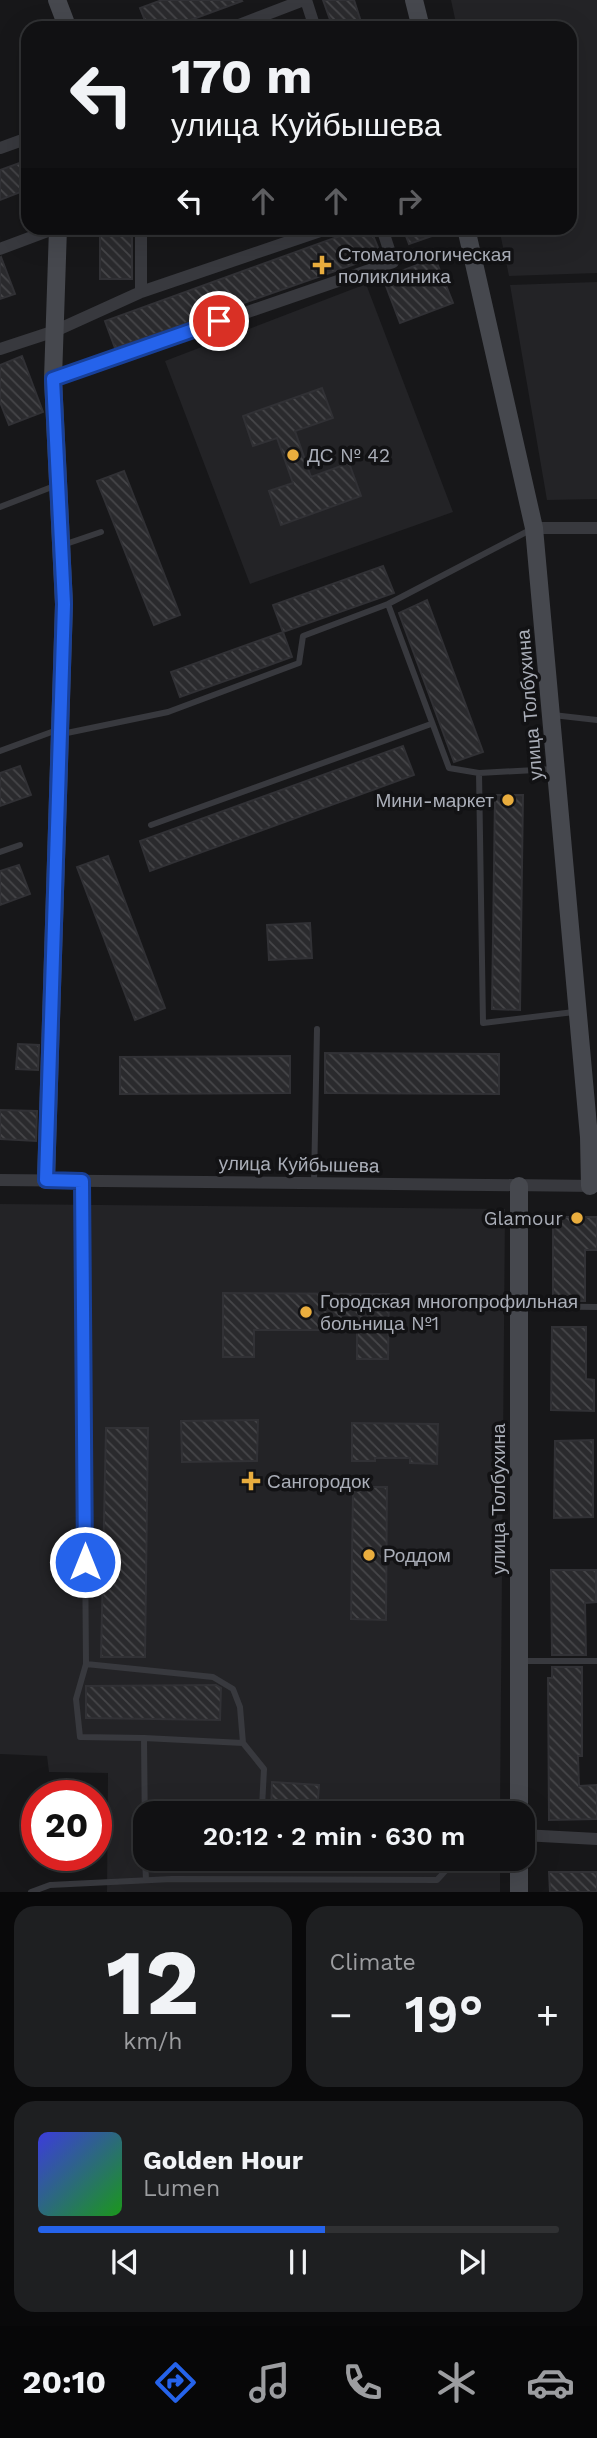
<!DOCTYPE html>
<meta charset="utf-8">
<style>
:root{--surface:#111113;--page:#1e1f21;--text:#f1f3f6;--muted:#9c9da0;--line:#303133;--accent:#2563eb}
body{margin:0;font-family:"Work Sans",sans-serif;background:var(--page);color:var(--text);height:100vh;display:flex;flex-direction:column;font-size:26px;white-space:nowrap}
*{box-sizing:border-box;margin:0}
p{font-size:23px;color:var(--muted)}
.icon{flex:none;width:38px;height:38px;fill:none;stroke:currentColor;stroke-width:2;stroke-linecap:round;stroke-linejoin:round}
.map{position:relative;height:1892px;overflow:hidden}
.panel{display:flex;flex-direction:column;gap:14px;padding:14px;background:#09090a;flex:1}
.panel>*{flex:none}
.banner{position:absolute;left:21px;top:21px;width:556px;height:214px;border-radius:21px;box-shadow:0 7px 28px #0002,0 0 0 2px var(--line);background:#111113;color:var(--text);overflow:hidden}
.speed{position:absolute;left:21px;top:1780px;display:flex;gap:14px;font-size:35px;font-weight:700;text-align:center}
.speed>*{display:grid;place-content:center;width:91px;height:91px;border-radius:50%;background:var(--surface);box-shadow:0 7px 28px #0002,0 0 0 2px var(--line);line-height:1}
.speed .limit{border:10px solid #d22;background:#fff;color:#111}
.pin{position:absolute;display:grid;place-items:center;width:60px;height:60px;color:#fff;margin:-30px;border:4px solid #fff;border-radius:50%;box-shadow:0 2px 7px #0007}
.me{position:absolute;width:77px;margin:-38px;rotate:0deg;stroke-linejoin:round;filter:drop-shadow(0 0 5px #0008)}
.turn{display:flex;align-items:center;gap:24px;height:147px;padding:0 35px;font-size:32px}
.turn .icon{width:91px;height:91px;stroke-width:2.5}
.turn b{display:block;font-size:49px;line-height:60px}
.lanes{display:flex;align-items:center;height:66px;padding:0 35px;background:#0003;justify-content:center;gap:35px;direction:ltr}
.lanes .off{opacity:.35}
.big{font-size:52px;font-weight:600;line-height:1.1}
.panel .widget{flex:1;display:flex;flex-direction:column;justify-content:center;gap:10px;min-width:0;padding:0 24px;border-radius:21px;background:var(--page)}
.panel .dial{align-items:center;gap:0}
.dial b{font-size:91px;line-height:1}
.song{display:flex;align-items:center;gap:21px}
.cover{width:84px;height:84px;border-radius:10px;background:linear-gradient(135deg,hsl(240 70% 55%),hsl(120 70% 35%))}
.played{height:7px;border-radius:4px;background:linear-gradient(90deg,var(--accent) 55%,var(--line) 55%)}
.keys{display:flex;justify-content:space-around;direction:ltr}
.heat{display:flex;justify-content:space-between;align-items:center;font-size:38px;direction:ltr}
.panel .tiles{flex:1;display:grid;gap:14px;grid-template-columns:1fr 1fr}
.widget:last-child{grid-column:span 2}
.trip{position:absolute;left:133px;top:1801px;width:402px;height:70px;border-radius:21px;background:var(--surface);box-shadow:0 7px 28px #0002,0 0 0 2px var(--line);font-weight:600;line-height:70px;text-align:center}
.tabs{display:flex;height:112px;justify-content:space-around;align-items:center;background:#070708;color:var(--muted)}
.tabs .icon{width:49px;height:49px}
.tabs .selected{color:var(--accent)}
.tabs b{font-size:32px;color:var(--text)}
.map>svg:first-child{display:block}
</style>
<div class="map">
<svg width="597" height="1892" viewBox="0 0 597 1892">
<defs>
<pattern id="building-back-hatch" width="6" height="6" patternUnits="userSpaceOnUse" patternTransform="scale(1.75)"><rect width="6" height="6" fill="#2a2a2d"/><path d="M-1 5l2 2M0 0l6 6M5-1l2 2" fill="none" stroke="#464649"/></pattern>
</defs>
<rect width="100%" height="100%" fill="#171719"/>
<path fill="#232326" d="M 451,0 L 597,0 L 597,273 L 509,276 L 499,228 L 570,228 L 570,28 L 457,28 Z
M 597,282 L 597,499 L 547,500 L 510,285 Z
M 366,284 L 453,512 L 250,584 L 165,361 Z
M 0,1204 L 505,1209 L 500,1813 L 145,1813 L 145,1858 L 500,1859 L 500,1892 L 107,1892 L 108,1773 L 49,1772 L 47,1756 L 0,1754 Z"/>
<path fill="url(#building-back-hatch)" stroke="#313135" stroke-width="2" d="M 162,0 L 241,0 L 242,1 L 169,28 L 148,28 L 140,8 Z
M 323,0 L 354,0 L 363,28 L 333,28 Z
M 28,160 L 28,189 L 0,200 L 0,170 Z
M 100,228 L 132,228 L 132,279 L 100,279 Z
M 362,228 L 370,228 L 381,255 L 115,348 L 105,321 Z
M 403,228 L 452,228 L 452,229 L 409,244 Z
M 1,257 L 15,294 L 0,299 L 0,258 Z
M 435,258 L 453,303 L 400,323 L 383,278 Z
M 22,356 L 43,412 L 9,425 L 0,402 L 0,365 Z
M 322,388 L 333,418 L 295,431 L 311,477 L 349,463 L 361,496 L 281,525 L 269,491 L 293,483 L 277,438 L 253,446 L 243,416 Z
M 124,471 L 180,615 L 154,625 L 97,481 Z
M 383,566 L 394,593 L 283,632 L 273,605 Z
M 427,600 L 483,752 L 454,762 L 399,613 Z
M 283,632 L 292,657 L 180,697 L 171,672 Z
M 403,746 L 414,775 L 150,871 L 140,841 Z
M 20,766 L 31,795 L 0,806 L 0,773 Z
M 495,795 L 523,795 L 520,1010 L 492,1009 Z
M 108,856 L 165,1008 L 135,1020 L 77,867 Z
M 19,865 L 30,894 L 0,905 L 0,871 Z
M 310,923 L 312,958 L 269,960 L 267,925 Z
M 18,1044 L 39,1045 L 38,1070 L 16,1069 Z
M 325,1053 L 499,1054 L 499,1094 L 325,1093 Z
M 290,1056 L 290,1093 L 120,1094 L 120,1057 Z
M 0,1110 L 37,1111 L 36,1141 L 0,1139 Z
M 553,1217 L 597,1217 L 597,1250 L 585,1250 L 585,1301 L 553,1301 Z
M 223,1293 L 389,1294 L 388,1359 L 357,1359 L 357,1330 L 254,1330 L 254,1357 L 223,1357 Z
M 552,1327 L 586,1327 L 586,1379 L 594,1380 L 594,1411 L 551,1410 Z
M 258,1420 L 257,1461 L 182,1462 L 181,1421 Z
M 352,1423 L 438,1424 L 437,1464 L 410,1463 L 410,1458 L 375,1458 L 375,1461 L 352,1461 Z
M 106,1428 L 148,1428 L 145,1657 L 101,1657 Z
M 593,1440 L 593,1517 L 554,1518 L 555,1441 Z
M 366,1487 L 387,1487 L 386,1620 L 351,1619 L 353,1491 L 366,1491 Z
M 551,1570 L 596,1570 L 596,1602 L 585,1603 L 586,1655 L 552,1655 Z
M 552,1667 L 582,1667 L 582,1756 L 578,1756 L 579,1786 L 597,1785 L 597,1819 L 549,1820 L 548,1678 L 552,1678 Z
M 216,1685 L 221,1688 L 220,1720 L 86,1718 L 86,1686 Z
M 272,1782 L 319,1785 L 317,1813 L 271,1813 Z
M 549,1872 L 597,1872 L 597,1892 L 550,1892 Z"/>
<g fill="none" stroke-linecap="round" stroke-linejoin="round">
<path stroke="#38393e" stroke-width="6" d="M 0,507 L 57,485
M 63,545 L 101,532
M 388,604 L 449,768 L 479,773
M 553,715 L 597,720
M 62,734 L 168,712 L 299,663 L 303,636 L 388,604 L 532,529
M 0,751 L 57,730
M 554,769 L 479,773 L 483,1023 L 574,1012
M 151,825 L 431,724
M 0,852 L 20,845
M 82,1181 L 86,1664 L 76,1699 L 80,1737 L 144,1738 L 145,1837
M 314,1183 L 317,1029
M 522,1306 L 597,1307
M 522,1661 L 597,1661
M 86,1664 L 213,1677 L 233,1689 L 240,1707 L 243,1743
M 144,1738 L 243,1743 L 264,1769 L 262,1807 L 265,1813
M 145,1858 L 146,1880
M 31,1892 L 50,1885 L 172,1879 L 437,1880 L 457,1858"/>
<path stroke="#38393e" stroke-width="12" d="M 306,0 L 315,28
M 231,28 L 304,0
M 0,148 L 28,138
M 0,249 L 56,228
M 141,292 L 329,228
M 0,349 L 55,331 L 141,292 L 141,228
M 53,379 L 393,262 L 382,228
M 534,528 L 597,528
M 0,1180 L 597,1186
M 523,1835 L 597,1839"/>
<path stroke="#46484e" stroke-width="18" d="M 57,0 L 65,21 L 65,28
M 414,0 L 421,28
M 466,228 L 534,528 L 589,1137 L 590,1186
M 46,1180 L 64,604 L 53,379 L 58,228
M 519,1186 L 519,1813
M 519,1892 L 519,1858"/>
</g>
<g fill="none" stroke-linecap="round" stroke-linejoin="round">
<defs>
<path id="route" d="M 85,1562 L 82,1181 L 46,1180 L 64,604 L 53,379 L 219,321"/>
</defs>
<use href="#route" stroke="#184099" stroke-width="18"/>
<use href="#route" stroke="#2563eb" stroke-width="12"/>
</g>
<g fill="#e9ad3e" stroke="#121214" stroke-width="2.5">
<path d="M318.5 254.5h7v7h7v7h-7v7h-7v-7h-7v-7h7z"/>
<circle cx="293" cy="455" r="7"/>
<circle cx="508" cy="800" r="7"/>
<circle cx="577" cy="1218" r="7"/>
<circle cx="306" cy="1312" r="7"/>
<path d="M247.5 1470.5h7v7h7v7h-7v7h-7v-7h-7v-7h7z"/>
<circle cx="369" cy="1555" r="7"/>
</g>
<g text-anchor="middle" stroke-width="7" stroke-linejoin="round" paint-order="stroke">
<g font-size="19" fill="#aaaeb8" stroke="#121214" text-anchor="start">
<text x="338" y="261">Стоматологическая<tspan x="338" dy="22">поликлиника</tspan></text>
<text x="307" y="462">ДС № 42</text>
<text x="494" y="807" text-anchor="end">Мини-маркет</text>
<text x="563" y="1225" text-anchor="end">Glamour</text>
<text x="320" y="1308">Городская многопрофильная<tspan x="320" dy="22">больница №1</tspan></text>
<text x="267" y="1488">Сангородок</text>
<text x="383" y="1562">Роддом</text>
</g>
<g font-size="19" fill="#aaaeb8" stroke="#121214">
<text transform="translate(529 705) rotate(-95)" y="7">улица Толбухина</text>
<text transform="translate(299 1164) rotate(1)" y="7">улица Куйбышева</text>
<text transform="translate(498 1499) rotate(-90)" y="7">улица Толбухина</text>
</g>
</g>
</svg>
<div class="speed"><div class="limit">20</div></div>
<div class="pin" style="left:219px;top:321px;background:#d93025"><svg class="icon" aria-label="arrive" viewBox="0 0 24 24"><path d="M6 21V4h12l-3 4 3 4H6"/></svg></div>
<svg class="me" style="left:85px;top:1562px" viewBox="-20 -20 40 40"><circle r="17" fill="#2563eb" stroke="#fff" stroke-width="3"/><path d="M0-11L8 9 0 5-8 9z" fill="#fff"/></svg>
<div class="trip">20:12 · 2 min · 630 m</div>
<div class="banner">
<div class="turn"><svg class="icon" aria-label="left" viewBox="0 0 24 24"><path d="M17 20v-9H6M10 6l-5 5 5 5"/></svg><div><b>170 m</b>улица Куйбышева</div></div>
<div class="lanes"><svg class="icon" aria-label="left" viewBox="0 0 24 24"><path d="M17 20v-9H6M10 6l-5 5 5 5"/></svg><svg class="icon off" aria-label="ahead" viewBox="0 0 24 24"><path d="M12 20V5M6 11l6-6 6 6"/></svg><svg class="icon off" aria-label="ahead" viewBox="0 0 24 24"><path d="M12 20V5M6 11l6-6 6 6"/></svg><svg class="icon off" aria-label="right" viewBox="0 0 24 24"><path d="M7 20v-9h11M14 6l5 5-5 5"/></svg></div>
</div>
</div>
<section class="panel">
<div class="tiles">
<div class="widget dial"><b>12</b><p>km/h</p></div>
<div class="widget"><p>Climate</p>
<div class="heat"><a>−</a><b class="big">19°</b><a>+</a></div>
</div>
<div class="widget">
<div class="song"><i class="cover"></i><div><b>Golden Hour</b><p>Lumen</p></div></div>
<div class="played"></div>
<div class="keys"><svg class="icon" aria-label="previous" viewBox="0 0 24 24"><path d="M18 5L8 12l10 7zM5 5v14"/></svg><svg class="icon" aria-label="pause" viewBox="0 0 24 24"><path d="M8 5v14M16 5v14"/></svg><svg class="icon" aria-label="next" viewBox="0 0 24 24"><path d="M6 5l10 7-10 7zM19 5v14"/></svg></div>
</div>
</div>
</section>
<nav class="tabs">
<b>20:10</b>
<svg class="icon selected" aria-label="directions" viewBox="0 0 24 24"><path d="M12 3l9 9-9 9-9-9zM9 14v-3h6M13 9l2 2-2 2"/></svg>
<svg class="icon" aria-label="music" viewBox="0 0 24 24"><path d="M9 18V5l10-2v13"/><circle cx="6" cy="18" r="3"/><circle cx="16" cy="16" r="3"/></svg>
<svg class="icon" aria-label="phone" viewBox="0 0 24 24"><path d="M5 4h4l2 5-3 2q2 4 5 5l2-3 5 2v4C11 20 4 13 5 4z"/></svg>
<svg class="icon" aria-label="climate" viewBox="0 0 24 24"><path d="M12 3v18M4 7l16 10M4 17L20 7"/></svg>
<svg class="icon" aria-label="car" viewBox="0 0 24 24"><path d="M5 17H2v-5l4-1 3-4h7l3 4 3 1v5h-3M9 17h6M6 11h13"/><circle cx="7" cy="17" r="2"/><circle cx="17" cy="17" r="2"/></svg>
</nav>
